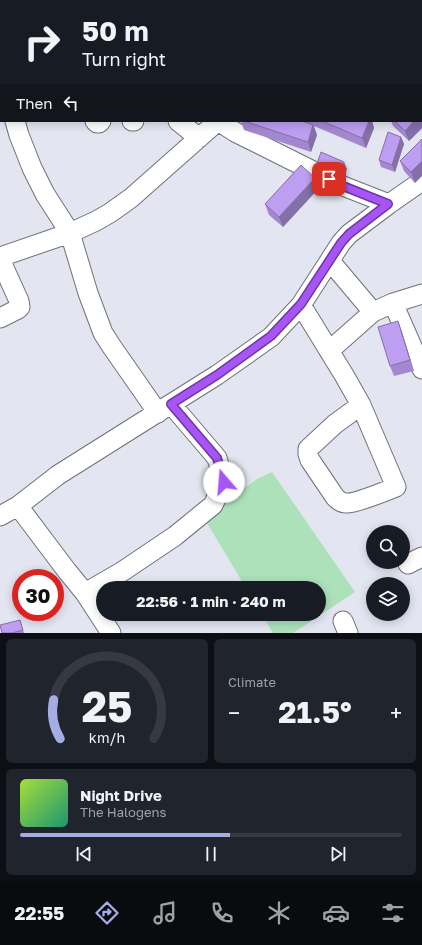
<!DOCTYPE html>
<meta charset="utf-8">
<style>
:root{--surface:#171b24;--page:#20242c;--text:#f1f3f6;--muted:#9ea1a6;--line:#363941;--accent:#a6ade4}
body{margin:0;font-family:"Golos Text",sans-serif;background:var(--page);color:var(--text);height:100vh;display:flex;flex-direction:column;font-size:15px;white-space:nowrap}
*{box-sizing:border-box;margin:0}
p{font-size:13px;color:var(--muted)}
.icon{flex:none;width:22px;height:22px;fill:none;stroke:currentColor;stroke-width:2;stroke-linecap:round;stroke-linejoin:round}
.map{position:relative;height:633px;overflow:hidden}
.side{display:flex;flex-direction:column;gap:6px;padding:6px;background:#0d0f14;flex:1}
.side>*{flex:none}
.guide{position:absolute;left:0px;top:0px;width:422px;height:122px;box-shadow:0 2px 10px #0003;background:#171b24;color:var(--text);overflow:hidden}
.tools{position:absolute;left:366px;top:525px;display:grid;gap:8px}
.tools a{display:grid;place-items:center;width:44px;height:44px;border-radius:50%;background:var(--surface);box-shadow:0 2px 10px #0003;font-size:20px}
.speed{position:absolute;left:12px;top:569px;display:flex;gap:8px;font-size:20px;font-weight:700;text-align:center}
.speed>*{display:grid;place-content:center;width:52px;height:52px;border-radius:50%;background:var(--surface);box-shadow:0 2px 10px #0003;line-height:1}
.speed .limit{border:6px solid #d22;background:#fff;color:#111}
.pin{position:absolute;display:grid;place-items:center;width:34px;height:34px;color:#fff;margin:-17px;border-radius:8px;box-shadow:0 2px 6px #0006}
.me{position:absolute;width:44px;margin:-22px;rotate:342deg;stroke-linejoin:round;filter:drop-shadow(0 0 3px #0008)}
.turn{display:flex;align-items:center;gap:14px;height:84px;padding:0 16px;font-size:18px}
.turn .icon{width:52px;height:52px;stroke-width:2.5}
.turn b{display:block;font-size:28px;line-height:34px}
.then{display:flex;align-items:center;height:38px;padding:0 16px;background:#0003;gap:8px;font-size:15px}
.big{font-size:30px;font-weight:700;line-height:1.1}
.side .widget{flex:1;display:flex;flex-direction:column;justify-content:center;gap:6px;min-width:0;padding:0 14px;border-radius:6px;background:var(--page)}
.side .dial{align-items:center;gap:0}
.dial svg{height:104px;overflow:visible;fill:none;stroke:var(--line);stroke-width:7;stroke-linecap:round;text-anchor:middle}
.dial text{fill:var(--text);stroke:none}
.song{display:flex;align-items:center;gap:12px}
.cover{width:48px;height:48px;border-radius:6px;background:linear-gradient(135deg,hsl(80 70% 55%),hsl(160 70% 35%))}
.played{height:4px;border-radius:2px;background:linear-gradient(90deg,var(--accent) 55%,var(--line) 55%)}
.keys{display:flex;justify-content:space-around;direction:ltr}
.heat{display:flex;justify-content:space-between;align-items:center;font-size:22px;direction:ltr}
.side .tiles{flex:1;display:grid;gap:6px;grid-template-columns:1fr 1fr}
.widget:last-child{grid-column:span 2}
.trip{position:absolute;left:96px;top:581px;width:230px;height:40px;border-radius:20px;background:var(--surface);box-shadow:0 2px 10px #0003;font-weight:700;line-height:40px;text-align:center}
.tab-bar{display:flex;height:64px;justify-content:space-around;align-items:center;background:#090b0e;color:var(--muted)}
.tab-bar .icon{width:28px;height:28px}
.tab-bar .selected{color:var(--accent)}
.tab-bar b{font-size:18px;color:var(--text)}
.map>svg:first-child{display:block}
</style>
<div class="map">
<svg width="422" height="633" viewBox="0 0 422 633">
<rect width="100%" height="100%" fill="#e3e5f1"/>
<path fill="#ace1ba" d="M 272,472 L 355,592 L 293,633 L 273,633 L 262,614 L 319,614 L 319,588 L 246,588 L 204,518 L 257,479 Z"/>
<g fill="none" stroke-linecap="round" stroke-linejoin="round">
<defs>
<path id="minor" d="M 145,1 L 145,0
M 263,1 L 263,0
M 323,1 L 323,0
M 341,1 L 342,0
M 421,30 L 422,29
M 0,37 L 1,36
M 0,97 L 1,97
M 15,121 L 19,135 L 32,168 L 45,194 L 70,233 L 88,293 L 103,333 L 112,347 L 158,413
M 95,121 L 97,123 L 99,123 L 101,121
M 132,121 L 134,121
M 178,121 L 199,138
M 218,121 L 235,132 L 343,186 L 389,204
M 0,257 L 70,233 L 96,221 L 110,213 L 131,198 L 218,121
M 0,259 L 19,301 L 20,307 L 18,309 L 0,318
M 330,261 L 373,312
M 393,303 L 422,369
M 301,305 L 344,375 L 361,405 L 396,487 C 386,491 355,504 346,503 C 341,503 338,500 335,497 L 310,460 L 308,454 L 308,449 L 335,424 L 361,405
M 329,351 L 373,312 L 393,303 L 422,294
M 18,506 L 67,571 L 85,593 L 111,633
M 0,516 L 18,506 L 58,475 L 217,375 L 271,337 L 301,305 L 341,243 L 349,234 L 389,204 L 422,181
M 408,564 L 422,557
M 85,593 L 123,571 L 175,536 L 213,505 L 224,482 L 217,458 L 171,404
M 343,621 L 348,633"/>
<path id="major" d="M 216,0 L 220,1
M 421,62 L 422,63"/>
</defs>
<use href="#minor" stroke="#6f717b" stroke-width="21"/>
<use href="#major" stroke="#c7c7c8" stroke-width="24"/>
<use href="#minor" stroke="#fff" stroke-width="19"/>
<use href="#major" stroke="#feb5b0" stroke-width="22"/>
</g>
<path fill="#a388cf" d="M 357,0 L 396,0 L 395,1 L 358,1 Z
M 422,92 L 422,128 L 409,141 L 393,126 L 391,121 L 421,121 Z
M 241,121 L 302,121 L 304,122 L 304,121 L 372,121 L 374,128 L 366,148 L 314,126 L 317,135 L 311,152 L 244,130 Z
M 401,137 L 404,144 L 395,172 L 381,167 L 379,160 Z
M 422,139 L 415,183 L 404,171 L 400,161 Z
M 317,164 L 347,169 L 342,181 L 319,171 Z
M 315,178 L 319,188 L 283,227 L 269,215 L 265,204 Z
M 398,321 L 414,371 L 394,376 L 390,366 Z
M 20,620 L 24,633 L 2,633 Z"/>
<path fill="#846fa9" d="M 385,0 L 396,0 L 395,1 L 385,1 Z
M 422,113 L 422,128 L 409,141 L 405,131 L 414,121 L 421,121 L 421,114 Z
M 369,121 L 372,121 L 374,128 L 366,148 L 362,138 Z
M 313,125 L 317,135 L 311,152 L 308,142 Z
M 401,137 L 404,144 L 395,172 L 392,165 Z
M 422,161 L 422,176 L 415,183 L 411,172 Z
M 344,162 L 347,169 L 342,181 L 340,174 Z
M 315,178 L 319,188 L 283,227 L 279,217 Z
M 398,321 L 402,332 L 414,371 L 410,360 Z"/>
<path fill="#bd9ef1" stroke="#846fa9" d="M 365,0 L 385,0 L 385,1 L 366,1 Z
M 421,91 L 422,92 L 422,113 L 421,114 Z
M 244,121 L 302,121 L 313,125 L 308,142 Z
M 322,121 L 369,121 L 362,138 Z
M 395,121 L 414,121 L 405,131 Z
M 388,132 L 401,137 L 392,165 L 379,160 Z
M 422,139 L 422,161 L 411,172 L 400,161 Z
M 321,152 L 344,162 L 340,174 L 317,164 Z
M 301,165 L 315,178 L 279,217 L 265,204 Z
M 398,321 L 410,360 L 390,366 L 378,327 Z
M 20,620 L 23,630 L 12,633 L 2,633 L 0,625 Z"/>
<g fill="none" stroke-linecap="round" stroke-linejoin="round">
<defs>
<path id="route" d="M 224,482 L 217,458 L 171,404 L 217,375 L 271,336 L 301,304 L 341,243 L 349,234 L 388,204 L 343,186 L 329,179"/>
</defs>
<use href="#route" stroke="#6d37a1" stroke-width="10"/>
<use href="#route" stroke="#a855f7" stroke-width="7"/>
</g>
</svg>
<div class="tools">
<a><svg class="icon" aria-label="search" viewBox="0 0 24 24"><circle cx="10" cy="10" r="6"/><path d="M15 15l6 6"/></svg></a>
<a><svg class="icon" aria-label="layers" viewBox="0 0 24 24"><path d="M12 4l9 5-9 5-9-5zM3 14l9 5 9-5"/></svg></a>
</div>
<div class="speed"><div class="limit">30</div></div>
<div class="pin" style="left:329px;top:179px;background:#d93025"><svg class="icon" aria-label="arrive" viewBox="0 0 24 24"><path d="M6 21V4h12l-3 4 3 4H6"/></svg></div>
<svg class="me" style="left:224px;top:482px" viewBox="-20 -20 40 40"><circle r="19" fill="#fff"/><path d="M0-13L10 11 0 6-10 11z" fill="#a855f7"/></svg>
<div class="trip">22:56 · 1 min · 240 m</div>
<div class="guide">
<div class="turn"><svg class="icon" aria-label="right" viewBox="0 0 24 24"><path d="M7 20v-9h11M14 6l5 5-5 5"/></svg><div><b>50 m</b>Turn right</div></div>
<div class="then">Then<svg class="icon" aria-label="left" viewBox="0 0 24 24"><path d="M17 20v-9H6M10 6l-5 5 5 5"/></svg></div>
</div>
</div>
<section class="side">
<div class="tiles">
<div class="widget dial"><svg viewBox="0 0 100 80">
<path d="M14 69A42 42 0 1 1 86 69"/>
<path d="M14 69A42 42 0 0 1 9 39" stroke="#a6ade4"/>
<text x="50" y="56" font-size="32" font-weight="700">25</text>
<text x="50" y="72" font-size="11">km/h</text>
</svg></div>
<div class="widget"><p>Climate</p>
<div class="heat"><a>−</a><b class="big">21.5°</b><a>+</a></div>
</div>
<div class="widget">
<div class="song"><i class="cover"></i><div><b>Night Drive</b><p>The Halogens</p></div></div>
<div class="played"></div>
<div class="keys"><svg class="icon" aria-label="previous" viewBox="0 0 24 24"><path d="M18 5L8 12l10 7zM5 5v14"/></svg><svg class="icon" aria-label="pause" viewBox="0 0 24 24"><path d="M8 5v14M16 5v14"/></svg><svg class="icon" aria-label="next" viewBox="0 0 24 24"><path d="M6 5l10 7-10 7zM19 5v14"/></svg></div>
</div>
</div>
</section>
<nav class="tab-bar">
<b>22:55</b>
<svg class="icon selected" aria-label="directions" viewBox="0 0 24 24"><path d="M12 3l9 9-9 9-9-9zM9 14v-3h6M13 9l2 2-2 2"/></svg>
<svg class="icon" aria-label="music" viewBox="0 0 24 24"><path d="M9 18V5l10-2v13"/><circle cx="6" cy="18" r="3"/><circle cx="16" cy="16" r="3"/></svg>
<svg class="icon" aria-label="phone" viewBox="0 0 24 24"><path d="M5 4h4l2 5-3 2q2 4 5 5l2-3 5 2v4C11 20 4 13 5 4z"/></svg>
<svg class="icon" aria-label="climate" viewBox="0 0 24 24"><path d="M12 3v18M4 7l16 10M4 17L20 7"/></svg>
<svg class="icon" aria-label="car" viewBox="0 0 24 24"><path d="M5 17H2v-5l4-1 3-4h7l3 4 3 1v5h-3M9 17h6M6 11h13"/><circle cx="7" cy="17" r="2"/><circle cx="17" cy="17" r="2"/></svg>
<svg class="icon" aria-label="filters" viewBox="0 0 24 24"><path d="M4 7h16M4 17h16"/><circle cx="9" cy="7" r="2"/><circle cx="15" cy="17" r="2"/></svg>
</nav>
